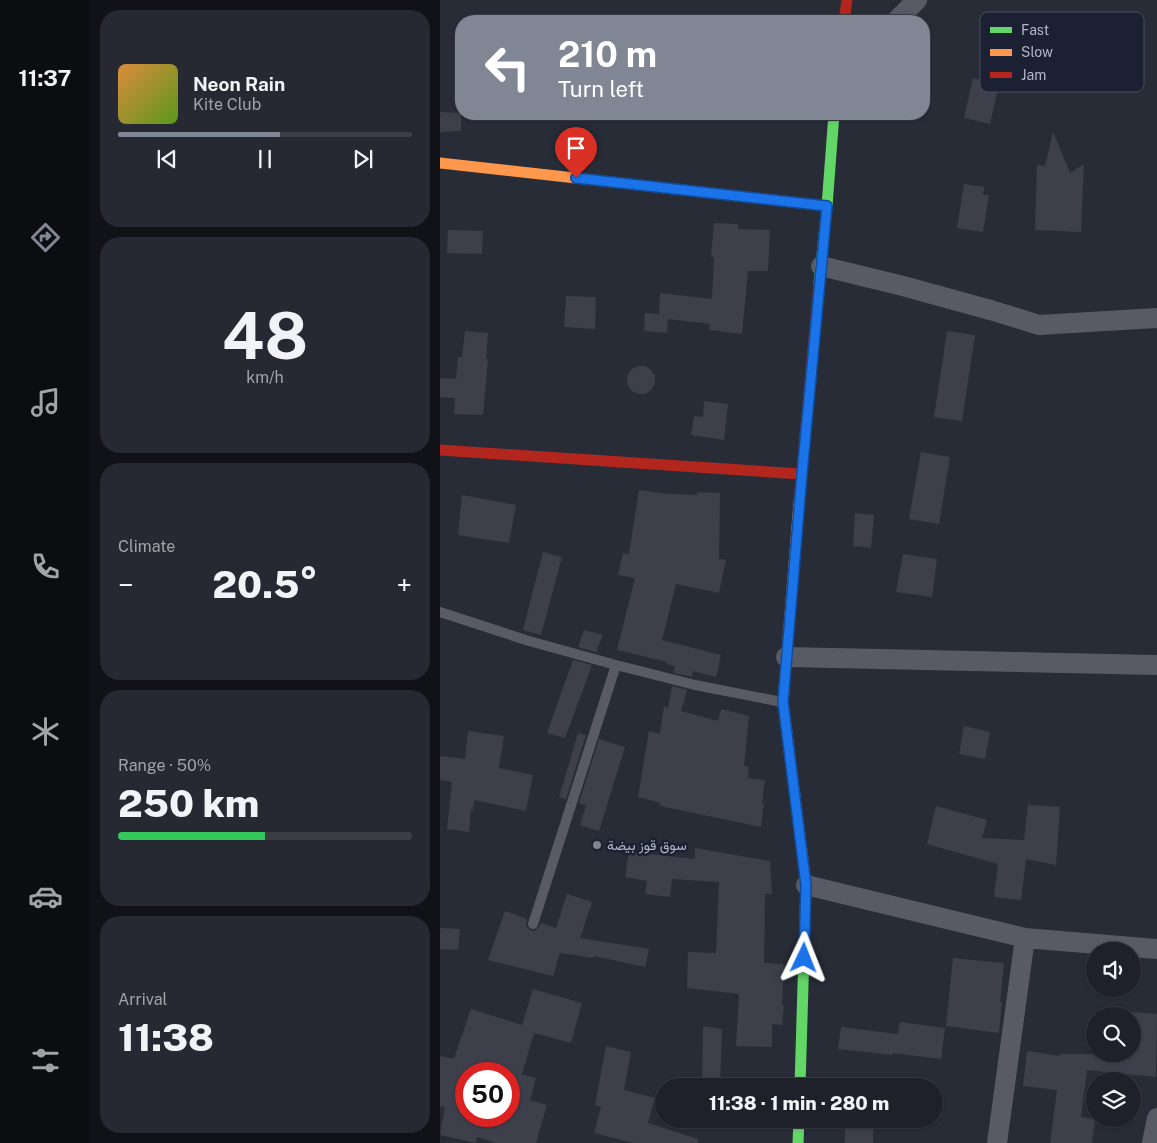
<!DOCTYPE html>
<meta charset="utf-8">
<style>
:root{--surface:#1e2129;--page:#262931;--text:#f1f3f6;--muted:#a1a3a8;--line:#3c3e46;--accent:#818695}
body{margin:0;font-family:"Public Sans",Vazirmatn,sans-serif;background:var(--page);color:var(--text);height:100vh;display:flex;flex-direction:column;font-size:19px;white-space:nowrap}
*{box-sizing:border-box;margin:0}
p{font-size:16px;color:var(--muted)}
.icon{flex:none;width:28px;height:28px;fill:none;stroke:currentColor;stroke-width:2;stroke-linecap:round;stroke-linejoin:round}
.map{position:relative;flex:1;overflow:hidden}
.sheet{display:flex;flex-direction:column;gap:10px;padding:10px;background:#101217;width:350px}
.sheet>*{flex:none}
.banner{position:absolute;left:15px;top:15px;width:475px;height:105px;border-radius:20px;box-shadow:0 1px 4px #0004,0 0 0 1px var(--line);background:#818695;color:#fff;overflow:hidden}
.controls{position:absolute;left:646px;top:942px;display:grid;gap:10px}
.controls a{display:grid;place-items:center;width:55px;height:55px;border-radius:50%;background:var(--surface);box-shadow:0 1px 4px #0004,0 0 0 1px var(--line);font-size:25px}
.speed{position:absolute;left:15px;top:1062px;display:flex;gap:10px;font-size:25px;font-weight:700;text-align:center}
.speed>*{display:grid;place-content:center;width:65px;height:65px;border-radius:50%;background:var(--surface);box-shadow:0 1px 4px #0004,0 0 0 1px var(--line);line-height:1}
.speed .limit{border:8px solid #d22;background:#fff;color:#111}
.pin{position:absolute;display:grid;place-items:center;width:42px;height:42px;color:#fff;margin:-51px -21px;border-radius:50% 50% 50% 0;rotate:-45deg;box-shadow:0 0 5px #0007}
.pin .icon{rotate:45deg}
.me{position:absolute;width:55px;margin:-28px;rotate:2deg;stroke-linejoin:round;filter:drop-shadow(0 0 4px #0008)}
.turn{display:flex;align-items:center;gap:18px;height:105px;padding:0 20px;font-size:22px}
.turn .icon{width:65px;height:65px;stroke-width:2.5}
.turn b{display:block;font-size:35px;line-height:42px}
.big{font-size:38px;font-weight:800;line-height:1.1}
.sheet .card{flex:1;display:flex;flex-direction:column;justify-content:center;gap:8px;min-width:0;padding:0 18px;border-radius:20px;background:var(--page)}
.sheet .dial{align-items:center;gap:0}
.dial b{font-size:65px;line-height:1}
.song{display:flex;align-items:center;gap:15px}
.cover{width:60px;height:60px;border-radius:8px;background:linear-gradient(135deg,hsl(30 70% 55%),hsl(90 70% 35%))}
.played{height:5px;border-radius:2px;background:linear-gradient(90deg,var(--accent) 55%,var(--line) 55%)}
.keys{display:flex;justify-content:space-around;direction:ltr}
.heat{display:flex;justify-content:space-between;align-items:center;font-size:28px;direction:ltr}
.charge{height:8px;border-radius:4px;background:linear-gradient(90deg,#34c759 50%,var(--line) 0)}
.trip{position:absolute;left:215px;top:1078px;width:288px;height:50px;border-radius:25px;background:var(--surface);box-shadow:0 1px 4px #0004,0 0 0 1px var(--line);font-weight:800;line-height:50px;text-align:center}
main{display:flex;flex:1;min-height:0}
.tabs{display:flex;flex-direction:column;width:90px;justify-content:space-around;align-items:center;background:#0c0d10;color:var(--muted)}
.tabs .icon{width:35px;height:35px}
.tabs .selected{color:var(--accent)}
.tabs b{font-size:22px;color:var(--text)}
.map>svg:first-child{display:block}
</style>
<main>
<nav class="tabs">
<b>11:37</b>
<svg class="icon selected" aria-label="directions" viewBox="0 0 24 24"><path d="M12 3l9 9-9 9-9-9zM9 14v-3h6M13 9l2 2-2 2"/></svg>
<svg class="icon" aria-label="music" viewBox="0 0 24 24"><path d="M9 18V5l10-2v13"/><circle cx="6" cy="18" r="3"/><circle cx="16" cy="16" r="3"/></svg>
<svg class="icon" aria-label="phone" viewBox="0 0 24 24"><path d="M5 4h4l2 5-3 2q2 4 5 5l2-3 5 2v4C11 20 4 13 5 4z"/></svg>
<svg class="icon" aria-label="climate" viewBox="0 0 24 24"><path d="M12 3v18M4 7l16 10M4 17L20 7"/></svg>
<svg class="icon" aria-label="car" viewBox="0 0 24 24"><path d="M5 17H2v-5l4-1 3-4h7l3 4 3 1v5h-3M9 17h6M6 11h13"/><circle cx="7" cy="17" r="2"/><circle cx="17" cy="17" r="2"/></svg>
<svg class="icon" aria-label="filters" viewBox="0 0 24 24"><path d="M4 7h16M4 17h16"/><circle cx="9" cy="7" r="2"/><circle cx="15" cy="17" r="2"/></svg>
</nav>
<section class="sheet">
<div class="card">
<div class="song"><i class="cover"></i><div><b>Neon Rain</b><p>Kite Club</p></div></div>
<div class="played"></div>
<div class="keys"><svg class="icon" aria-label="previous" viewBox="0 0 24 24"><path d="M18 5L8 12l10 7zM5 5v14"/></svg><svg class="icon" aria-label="pause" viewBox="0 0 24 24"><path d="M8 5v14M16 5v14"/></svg><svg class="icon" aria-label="next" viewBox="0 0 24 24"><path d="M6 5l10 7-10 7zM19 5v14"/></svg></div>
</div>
<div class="card dial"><b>48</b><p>km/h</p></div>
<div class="card"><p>Climate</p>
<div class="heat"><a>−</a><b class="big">20.5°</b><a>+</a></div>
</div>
<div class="card"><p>Range · 50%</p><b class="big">250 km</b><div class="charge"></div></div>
<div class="card"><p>Arrival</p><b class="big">11:38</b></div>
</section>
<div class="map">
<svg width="717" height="1143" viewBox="0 0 717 1143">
<rect width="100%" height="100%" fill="#282c37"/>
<path fill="#3d404b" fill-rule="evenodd" d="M 533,78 L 559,84 L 550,124 L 524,118 Z
M 0,112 L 21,113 L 21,131 L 0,132 Z
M 613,132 L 630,173 L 644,164 L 641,232 L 595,230 L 597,165 L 605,166 Z
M 524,184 L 544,187 L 543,195 L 549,195 L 543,232 L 517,228 Z
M 274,223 L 298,224 L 298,229 L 330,230 L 328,271 L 308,271 L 302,334 L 269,330 L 270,324 L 228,319 L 227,333 L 204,331 L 205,313 L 219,314 L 220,293 L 272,299 L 274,257 L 271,257 Z
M 8,230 L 43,231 L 42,254 L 7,253 Z
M 126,296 L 156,297 L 155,329 L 124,327 Z
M 25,331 L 48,333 L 46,359 L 48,359 L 43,415 L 14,414 L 15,398 L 0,397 L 0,378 L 16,379 L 18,357 L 22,357 Z
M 507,331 L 535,335 L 522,421 L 494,417 Z
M187 380a14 14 0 1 1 28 0a14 14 0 1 1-28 0Z
M 264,401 L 288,404 L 284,440 L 251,435 L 254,416 L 263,417 Z
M 481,452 L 510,457 L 499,524 L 469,519 Z
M 199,490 L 227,494 L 257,495 L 257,492 L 280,493 L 279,559 L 286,560 L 279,593 L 236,584 L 222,640 L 281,655 L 276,677 L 253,671 L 252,677 L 234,673 L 235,666 L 226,664 L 227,662 L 177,650 L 195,578 L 178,575 L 183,553 L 189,554 Z
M 22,495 L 76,505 L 69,543 L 18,535 Z
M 415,513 L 434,515 L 431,548 L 413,546 Z
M 103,552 L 122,557 L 101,635 L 83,630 Z
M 463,554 L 497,559 L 492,597 L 456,592 Z
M 144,630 L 163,635 L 156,652 L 138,647 Z
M 133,660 L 152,665 L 125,738 L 107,733 Z
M 232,686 L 247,690 L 241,711 L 278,721 L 281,709 L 309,716 L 304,766 L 309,767 L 308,778 L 325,780 L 322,803 L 324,803 L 321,827 L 220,806 L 221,803 L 198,797 L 209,731 L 220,734 L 224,706 L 228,708 Z
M 524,726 L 550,732 L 545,759 L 519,754 Z
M 28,731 L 64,736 L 59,768 L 93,775 L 86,811 L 34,800 L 33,810 L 31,809 L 29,832 L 7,829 L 12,782 L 0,780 L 0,756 L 25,759 Z
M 138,733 L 146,735 L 126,799 L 119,797 Z
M 159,739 L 185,747 L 159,831 L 140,825 L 146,805 L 139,803 Z
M 588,805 L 620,807 L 616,865 L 586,859 L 581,900 L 554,897 L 558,864 L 487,844 L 496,806 L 547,820 L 542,838 L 584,840 Z
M 255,848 L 330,861 L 332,894 L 325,894 L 324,963 L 344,964 L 342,1005 L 344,1005 L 342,1025 L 332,1024 L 332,1047 L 296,1046 L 299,994 L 247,988 L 248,952 L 276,953 L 279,882 L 232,879 L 230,897 L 205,894 L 207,881 L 185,877 L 189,852 L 255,859 Z
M 127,894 L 152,902 L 140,938 L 209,949 L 205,967 L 154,956 L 153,958 L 120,953 L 113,976 L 48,960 L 65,911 L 87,919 L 86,926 L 90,930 L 94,931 L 97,929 L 101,923 L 116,928 Z
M 0,928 L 20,929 L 18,950 L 0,949 Z
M 513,958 L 564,963 L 560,1002 L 562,1002 L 559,1033 L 506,1026 Z
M 93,989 L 142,1003 L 131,1043 L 94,1033 L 82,1074 L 81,1074 L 96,1078 L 90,1100 L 107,1105 L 96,1143 L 56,1143 L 37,1137 L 36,1143 L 0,1135 L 5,1107 L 0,1106 L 0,1056 L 14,1059 L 31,1009 L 82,1025 ZM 26,1074 L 69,1074 L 69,1116 L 26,1116 Z
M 692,1012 L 717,1014 L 716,1077 L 647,1070 L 641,1117 L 655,1119 L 652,1143 L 610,1143 L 617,1090 L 583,1086 L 587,1051 L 620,1056 L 620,1054 L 692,1054 Z
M 460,1022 L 505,1028 L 501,1059 L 453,1053 L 453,1055 L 398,1049 L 401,1027 L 458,1034 Z
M 263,1026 L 282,1029 L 280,1086 L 262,1086 Z
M 166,1046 L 191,1052 L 184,1090 L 215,1098 L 208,1123 L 258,1139 L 258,1143 L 194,1143 L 154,1133 L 161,1107 L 155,1105 Z
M 405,1119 L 433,1119 L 433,1143 L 405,1143 Z"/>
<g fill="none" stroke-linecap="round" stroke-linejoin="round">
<path stroke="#585a65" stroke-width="10" d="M 0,612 L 89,641 L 176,665 L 255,685 L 342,702
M 93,924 L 176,665"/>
<path stroke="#585a65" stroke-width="20" d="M 456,21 L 477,0
M 381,266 L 463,286 L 554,311 L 599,325 L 717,318
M 346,657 L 717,665
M 366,885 L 585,938 L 717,949
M 557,1143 L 585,938
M 712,1143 L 717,1118"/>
<path stroke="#63d668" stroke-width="11" d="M 379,284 L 387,206 L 394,114
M 360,1086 L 366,885 L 364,868
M 358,1143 L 359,1119"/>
<path stroke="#ff974d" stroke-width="11" d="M 0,163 L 387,206
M 359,502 L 343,702 L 364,868"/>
<path stroke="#b3261e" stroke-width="11" d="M 404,21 L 407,0
M 0,450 L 361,474
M 359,502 L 379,284"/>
</g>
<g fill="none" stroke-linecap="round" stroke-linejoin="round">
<defs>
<path id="route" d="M 136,178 L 387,206 L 362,474 L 343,702 L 366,885 L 364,958"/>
</defs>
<use href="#route" stroke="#114b97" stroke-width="12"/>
<use href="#route" stroke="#1a73e8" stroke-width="9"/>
</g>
<circle fill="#818695" stroke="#1b2032" stroke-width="2" cx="157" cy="845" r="5"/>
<g text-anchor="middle" stroke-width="5" stroke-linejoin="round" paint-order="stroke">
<g font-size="14" fill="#b1b6c8" stroke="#1b2032" text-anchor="start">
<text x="167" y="850">سوق قوز بيضة</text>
</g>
</g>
<rect x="540" y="12" width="164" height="80" rx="8" fill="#1b2032" stroke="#484d5f" stroke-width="1"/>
<rect x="550" y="27" width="22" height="6" fill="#63d668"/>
<rect x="550" y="49" width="22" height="7" fill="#ff974d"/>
<rect x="550" y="72" width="22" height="6" fill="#b3261e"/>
<g font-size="14" fill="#b1b6c8">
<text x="581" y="35">Fast</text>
<text x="581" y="57">Slow</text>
<text x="581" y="80">Jam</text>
</g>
</svg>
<div class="controls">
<a><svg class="icon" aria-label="sound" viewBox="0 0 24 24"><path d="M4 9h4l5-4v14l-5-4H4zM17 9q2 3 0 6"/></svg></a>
<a><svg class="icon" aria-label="search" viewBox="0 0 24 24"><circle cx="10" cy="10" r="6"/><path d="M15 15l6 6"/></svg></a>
<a><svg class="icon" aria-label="layers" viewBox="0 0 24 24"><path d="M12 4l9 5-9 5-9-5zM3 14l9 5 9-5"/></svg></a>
</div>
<div class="speed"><div class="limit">50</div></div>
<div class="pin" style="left:136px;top:178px;background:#d93025"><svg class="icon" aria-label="arrive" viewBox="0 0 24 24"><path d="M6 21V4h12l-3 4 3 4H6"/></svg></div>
<svg class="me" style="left:364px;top:958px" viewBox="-20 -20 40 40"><path d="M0-17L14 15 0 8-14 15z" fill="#1a73e8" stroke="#fff" stroke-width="4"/></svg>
<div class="trip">11:38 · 1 min · 280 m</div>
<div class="banner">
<div class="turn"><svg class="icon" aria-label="left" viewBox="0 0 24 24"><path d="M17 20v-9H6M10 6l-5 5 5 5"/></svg><div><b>210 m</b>Turn left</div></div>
</div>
</div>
</main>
